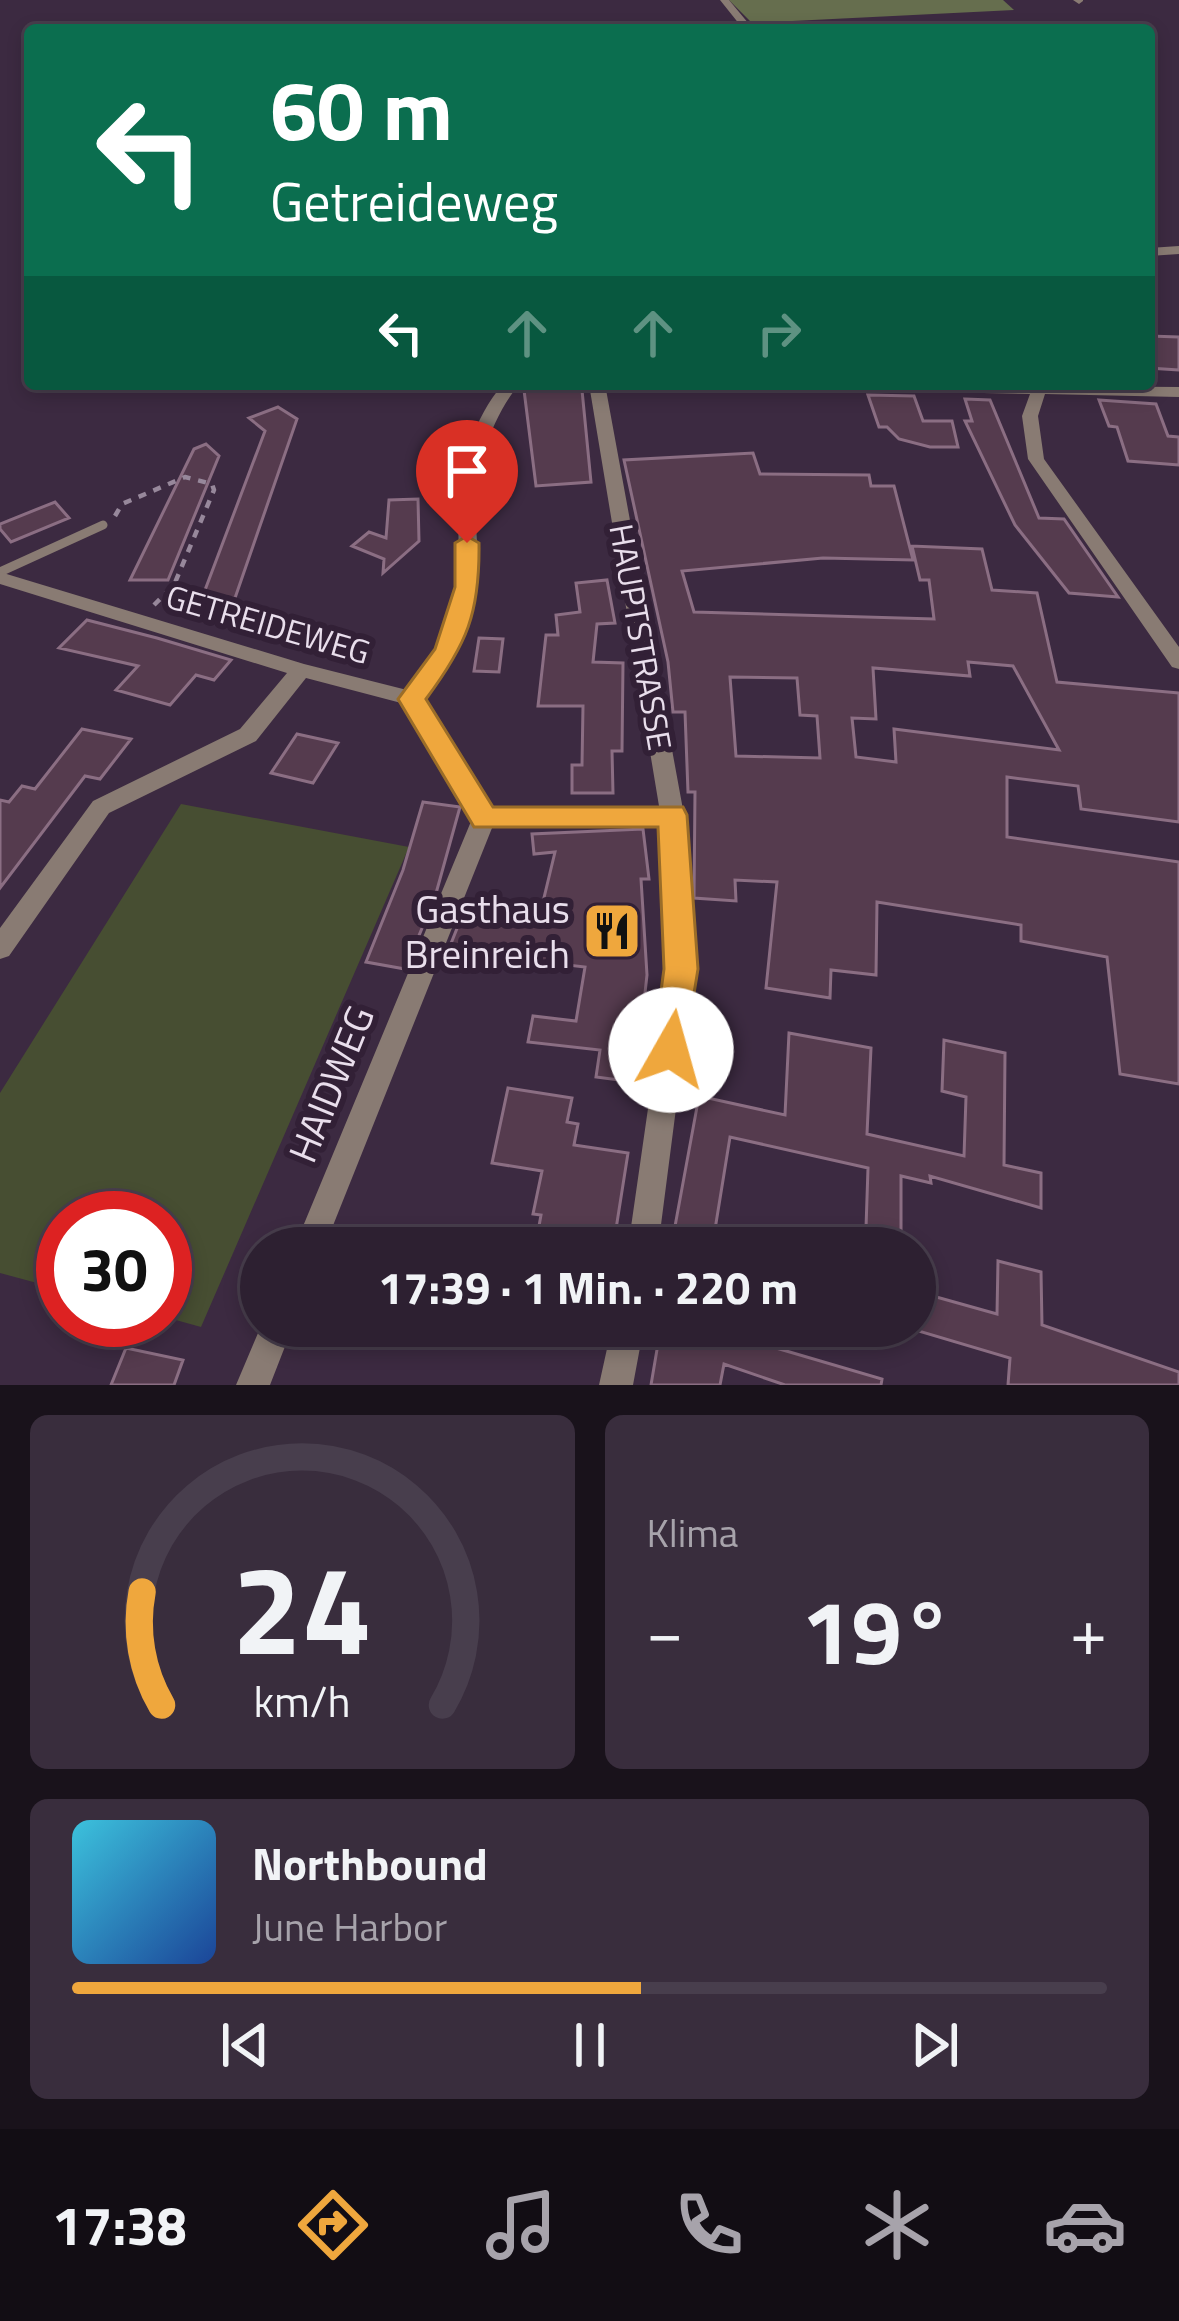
<!DOCTYPE html>
<html lang="de">
<meta charset="utf-8">
<style>
:root{--surface:#2d2031;--page:#392d3d;--text:#f1f3f6;--muted:#a7a3ab;--line:#483e4d;--accent:#efa73d}
body{margin:0;font-family:"Titillium Web",sans-serif;background:var(--page);color:var(--text);height:100vh;display:flex;flex-direction:column;font-size:45px;white-space:nowrap}
*{box-sizing:border-box;margin:0}
p{font-size:39px;color:var(--muted)}
.icon{flex:none;width:66px;height:66px;fill:none;stroke:currentColor;stroke-width:2;stroke-linecap:round;stroke-linejoin:round}
.map{position:relative;height:1385px;overflow:hidden}
.panel{display:flex;flex-direction:column;gap:30px;padding:30px;background:#19121b;flex:1}
.panel>*{flex:none}
.top-card{position:absolute;left:24px;top:24px;width:1131px;height:366px;border-radius:12px;box-shadow:0 6px 18px #0003,0 0 0 3px var(--line);background:#0b6e4f;color:#fff;overflow:hidden}
.speed{position:absolute;left:36px;top:1191px;display:flex;gap:24px;font-size:60px;font-weight:700;text-align:center}
.speed>*{display:grid;place-content:center;width:156px;height:156px;border-radius:50%;background:var(--surface);box-shadow:0 6px 18px #0003,0 0 0 3px var(--line);line-height:1}
.speed .limit{border:18px solid #d22;background:#fff;color:#111}
.pin{position:absolute;display:grid;place-items:center;width:102px;height:102px;color:#fff;margin:-123px -51px;border-radius:50% 50% 50% 0;rotate:-45deg;box-shadow:0 0 12px #0007}
.pin .icon{rotate:45deg}
.me{position:absolute;width:132px;margin:-66px;rotate:7deg;stroke-linejoin:round;filter:drop-shadow(0 0 9px #0008)}
.turn{display:flex;align-items:center;gap:42px;height:252px;padding:0 48px;font-size:54px}
.turn .icon{width:156px;height:156px;stroke-width:2.5}
.turn b{display:block;font-size:84px;line-height:102px}
.lanes{display:flex;align-items:center;height:114px;padding:0 48px;background:#0003;justify-content:center;gap:60px;direction:ltr}
.lanes .off{opacity:.35}
.big{font-size:90px;font-weight:700;line-height:1.1}
.panel .tile{flex:1;display:flex;flex-direction:column;justify-content:center;gap:18px;min-width:0;padding:0 42px;border-radius:18px;background:var(--page)}
.panel .dial{align-items:center;gap:0}
.dial svg{height:312px;overflow:visible;fill:none;stroke:var(--line);stroke-width:7;stroke-linecap:round;text-anchor:middle}
.dial text{fill:var(--text);stroke:none}
.song{display:flex;align-items:center;gap:36px}
.cover{width:144px;height:144px;border-radius:18px;background:linear-gradient(135deg,hsl(190 70% 55%),hsl(220 70% 35%))}
.played{height:12px;border-radius:6px;background:linear-gradient(90deg,var(--accent) 55%,var(--line) 55%)}
.keys{display:flex;justify-content:space-around;direction:ltr}
.heat{display:flex;justify-content:space-between;align-items:center;font-size:66px;direction:ltr}
.panel .tiles{flex:1;display:grid;gap:30px;grid-template-columns:1fr 1fr}
.tile:last-child{grid-column:span 2}
.trip{position:absolute;left:240px;top:1227px;width:696px;height:120px;border-radius:60px;background:var(--surface);box-shadow:0 6px 18px #0003,0 0 0 3px var(--line);font-weight:700;line-height:120px;text-align:center}
.menu{display:flex;height:192px;justify-content:space-around;align-items:center;background:#120d14;color:var(--muted)}
.menu .icon{width:84px;height:84px}
.menu .selected{color:var(--accent)}
.menu b{font-size:54px;color:var(--text)}
.map>svg:first-child{display:block}
</style>
<div class="map">
<svg width="1179" height="1385" viewBox="0 0 1179 1385">
<rect width="100%" height="100%" fill="#3c2a41"/>
<path fill="#474e32" d="M 181,804 L 409,847 L 201,1327 L 165,1317 L 165,1218 L 63,1218 L 63,1290 L 0,1273 L 0,1093 Z"/>
<path fill="#666e4e" d="M 729,0 L 1003,0 L 1014,10 L 752,23 Z"/>
<path fill="#553b4e" stroke="#8b6e83" stroke-width="3" fill-rule="evenodd" d="M 1149,336 L 1179,337 L 1179,370 L 1149,368 Z
M 524,390 L 582,390 L 591,482 L 536,486 Z
M 868,395 L 914,396 L 923,421 L 952,421 L 958,447 L 930,447 L 899,439 L 887,427 L 879,427 Z
M 965,399 L 990,400 L 1039,518 L 1064,519 L 1118,597 L 1069,593 L 1015,525 L 965,421 L 972,421 Z
M 1099,400 L 1156,404 L 1168,436 L 1179,437 L 1179,465 L 1128,461 L 1117,427 L 1109,426 Z
M 278,407 L 297,419 L 235,598 L 202,598 L 265,431 L 249,418 Z
M 206,444 L 219,456 L 168,580 L 130,580 L 194,449 Z
M 753,453 L 760,474 L 869,475 L 871,486 L 894,486 L 913,560 L 823,558 L 682,571 L 694,612 L 934,619 L 929,580 L 920,580 L 912,546 L 982,549 L 992,590 L 1037,593 L 1057,682 L 1179,693 L 1179,822 L 1081,809 L 1078,786 L 1007,777 L 1007,837 L 1179,862 L 1179,1084 L 1120,1074 L 1107,957 L 1021,941 L 1021,925 L 877,902 L 876,975 L 831,970 L 830,998 L 766,988 L 777,882 L 735,880 L 736,901 L 694,898 L 695,792 L 688,792 L 685,712 L 673,712 L 668,662 L 624,460 ZM 968,662 L 1013,666 L 1059,750 L 894,729 L 896,762 L 856,757 L 852,718 L 876,719 L 873,668 L 970,676 ZM 730,677 L 797,678 L 800,715 L 817,716 L 820,758 L 736,756 Z
M 418,499 L 419,541 L 383,573 L 384,559 L 352,546 L 369,532 L 386,538 L 389,500 Z
M 55,502 L 69,518 L 11,542 L 0,529 L 0,524 Z
M 607,580 L 615,623 L 597,624 L 593,662 L 623,663 L 622,751 L 612,751 L 613,793 L 572,793 L 572,765 L 582,765 L 583,706 L 538,706 L 546,635 L 558,635 L 556,615 L 580,612 L 576,583 Z
M 87,620 L 157,638 L 231,660 L 214,680 L 196,675 L 170,705 L 116,690 L 138,666 L 59,648 Z
M 479,638 L 503,639 L 499,672 L 474,671 Z
M 82,729 L 131,739 L 100,779 L 85,776 L 0,888 L 0,800 L 9,802 L 22,786 L 35,789 Z
M 297,734 L 338,743 L 313,783 L 271,773 Z
M 423,802 L 460,807 L 435,897 L 405,969 L 366,962 L 403,870 Z
M 643,829 L 649,879 L 641,879 L 647,975 L 635,1082 L 596,1077 L 600,1050 L 528,1042 L 533,1016 L 576,1021 L 585,967 L 448,951 L 468,901 L 541,910 L 555,852 L 534,854 L 532,834 Z
M 789,1033 L 871,1048 L 867,1134 L 964,1156 L 966,1097 L 942,1091 L 944,1040 L 1005,1053 L 1004,1165 L 1041,1173 L 1041,1208 L 930,1176 L 931,1183 L 901,1176 L 901,1235 L 866,1228 L 868,1168 L 730,1137 L 712,1248 L 671,1248 L 699,1096 L 785,1115 Z
M 508,1088 L 572,1098 L 567,1122 L 578,1124 L 574,1145 L 628,1153 L 613,1248 L 535,1248 L 541,1215 L 533,1214 L 542,1171 L 492,1163 Z
M 998,1261 L 1041,1272 L 1042,1325 L 1179,1372 L 1179,1385 L 1008,1385 L 1010,1358 L 915,1330 L 915,1291 L 997,1314 Z
M 661,1326 L 719,1326 L 718,1331 L 882,1379 L 881,1385 L 785,1385 L 724,1364 L 720,1385 L 651,1385 Z
M 126,1348 L 183,1360 L 174,1385 L 111,1385 Z"/>
<g fill="none" stroke-linecap="round" stroke-linejoin="round">
<path stroke="#97889b" stroke-width="4.5" stroke-dasharray="8 8" stroke-linecap="butt" d="M 115,516 L 122,504 L 185,477 L 212,484 L 214,490 L 174,585 L 152,607"/>
<path stroke="#897b73" stroke-width="9" d="M 0,572 L 103,525"/>
<path fill="#897b73" fill-rule="evenodd" d="M 720,0 L 729,0 L 754,30 L 744,30 Z
M 1073,0 L 1083,0 L 1083,1 L 1079,4 Z
M 1179,246 L 1179,254 L 1149,256 L 1149,248 Z
M 503,384 L 519,384 C 490,421 475,468 476,515 C 476,540 480,566 476,590 C 468,631 447,666 423,699 L 491,810 L 659,806 L 589,384 L 605,384 L 684,815 L 694,969 L 658,1248 L 628,1248 L 668,969 L 661,824 L 492,828 L 324,1248 L 294,1248 L 472,819 L 405,704 L 306,678 L 256,741 L 109,813 L 9,956 L 0,959 L 0,928 L 93,801 L 240,729 L 287,673 L 0,584 L 0,572 L 304,664 L 407,690 C 430,660 449,628 457,590 C 461,565 458,540 458,515 C 458,469 473,419 503,384 Z
M 790,384 L 1179,387 L 1179,397 L 1045,394 L 1038,416 L 1044,459 L 1179,647 L 1179,669 L 1172,667 L 1028,459 L 1022,416 L 1030,394 L 798,389 Z
M 261,1326 L 293,1326 L 270,1385 L 236,1385 Z
M 612,1326 L 644,1326 L 633,1385 L 599,1385 Z"/>
</g>
<path fill="#efa73d" stroke="#9b6d28" stroke-width="3" d="M 467,536 L 479,543 C 480,613 467,644 426,699 L 493,807 L 683,807 L 687,815 L 698,969 L 683,1061 L 671,1066 L 658,1061 L 653,1050 L 664,969 L 658,827 L 474,827 L 398,699 L 435,649 L 455,587 L 455,543 Z"/>
<defs>
<symbol id="restaurant-square" viewBox="-11 -11 22 22"><rect x="-9" y="-9" width="18" height="18" rx="4" fill="#efa73d" stroke="#322036"/><path d="M-5-6h1v4h1v-4h1v4h1v-4h1v5L-1.5 .5V6h-2V.5L-5-1ZM5-6V6H3V1.5H1.5Q1.5-4 5-6Z" fill="#111"/></symbol>
</defs>
<g fill-rule="evenodd">
<use href="#restaurant-square" x="579" y="898" width="66" height="66"/>
</g>
<g text-anchor="middle" stroke-width="12" stroke-linejoin="round" paint-order="stroke">
<g font-size="33" fill="#e9deec" stroke="#322036">
<text transform="translate(268 624) rotate(16)" y="12">GETREIDEWEG</text>
<text transform="translate(641 637) rotate(80)" y="12">HAUPTSTRASSE</text>
</g>
<g font-size="39" fill="#e9deec" stroke="#322036" text-anchor="end">
<text x="570" y="923">Gasthaus<tspan x="570" dy="45">Breinreich</tspan></text>
</g>
<g font-size="39" fill="#e9deec" stroke="#322036">
<text transform="translate(331 1084) rotate(-68)" y="14">HAIDWEG</text>
</g>
</g>
</svg>
<div class="speed"><div class="limit">30</div></div>
<div class="pin" style="left:467px;top:543px;background:#d93025"><svg class="icon" aria-label="arrive" viewBox="0 0 24 24"><path d="M6 21V4h12l-3 4 3 4H6"/></svg></div>
<svg class="me" style="left:671px;top:1050px" viewBox="-20 -20 40 40"><circle r="19" fill="#fff"/><path d="M0-13L10 11 0 6-10 11z" fill="#efa73d"/></svg>
<div class="trip">17:39 · 1 Min. · 220 m</div>
<div class="top-card">
<div class="turn"><svg class="icon" aria-label="left" viewBox="0 0 24 24"><path d="M17 20v-9H6M10 6l-5 5 5 5"/></svg><div><b>60 m</b>Getreideweg</div></div>
<div class="lanes"><svg class="icon" aria-label="left" viewBox="0 0 24 24"><path d="M17 20v-9H6M10 6l-5 5 5 5"/></svg><svg class="icon off" aria-label="ahead" viewBox="0 0 24 24"><path d="M12 20V5M6 11l6-6 6 6"/></svg><svg class="icon off" aria-label="ahead" viewBox="0 0 24 24"><path d="M12 20V5M6 11l6-6 6 6"/></svg><svg class="icon off" aria-label="right" viewBox="0 0 24 24"><path d="M7 20v-9h11M14 6l5 5-5 5"/></svg></div>
</div>
</div>
<section class="panel">
<div class="tiles">
<div class="tile dial"><svg viewBox="0 0 100 80">
<path d="M14 69A42 42 0 1 1 86 69"/>
<path d="M14 69A42 42 0 0 1 9 40" stroke="#efa73d"/>
<text x="50" y="56" font-size="32" font-weight="700">24</text>
<text x="50" y="72" font-size="11">km/h</text>
</svg></div>
<div class="tile"><p>Klima</p>
<div class="heat"><a>−</a><b class="big">19°</b><a>+</a></div>
</div>
<div class="tile">
<div class="song"><i class="cover"></i><div><b>Northbound</b><p>June Harbor</p></div></div>
<div class="played"></div>
<div class="keys"><svg class="icon" aria-label="previous" viewBox="0 0 24 24"><path d="M18 5L8 12l10 7zM5 5v14"/></svg><svg class="icon" aria-label="pause" viewBox="0 0 24 24"><path d="M8 5v14M16 5v14"/></svg><svg class="icon" aria-label="next" viewBox="0 0 24 24"><path d="M6 5l10 7-10 7zM19 5v14"/></svg></div>
</div>
</div>
</section>
<nav class="menu">
<b>17:38</b>
<svg class="icon selected" aria-label="directions" viewBox="0 0 24 24"><path d="M12 3l9 9-9 9-9-9zM9 14v-3h6M13 9l2 2-2 2"/></svg>
<svg class="icon" aria-label="music" viewBox="0 0 24 24"><path d="M9 18V5l10-2v13"/><circle cx="6" cy="18" r="3"/><circle cx="16" cy="16" r="3"/></svg>
<svg class="icon" aria-label="phone" viewBox="0 0 24 24"><path d="M5 4h4l2 5-3 2q2 4 5 5l2-3 5 2v4C11 20 4 13 5 4z"/></svg>
<svg class="icon" aria-label="climate" viewBox="0 0 24 24"><path d="M12 3v18M4 7l16 10M4 17L20 7"/></svg>
<svg class="icon" aria-label="car" viewBox="0 0 24 24"><path d="M5 17H2v-5l4-1 3-4h7l3 4 3 1v5h-3M9 17h6M6 11h13"/><circle cx="7" cy="17" r="2"/><circle cx="17" cy="17" r="2"/></svg>
</nav>
